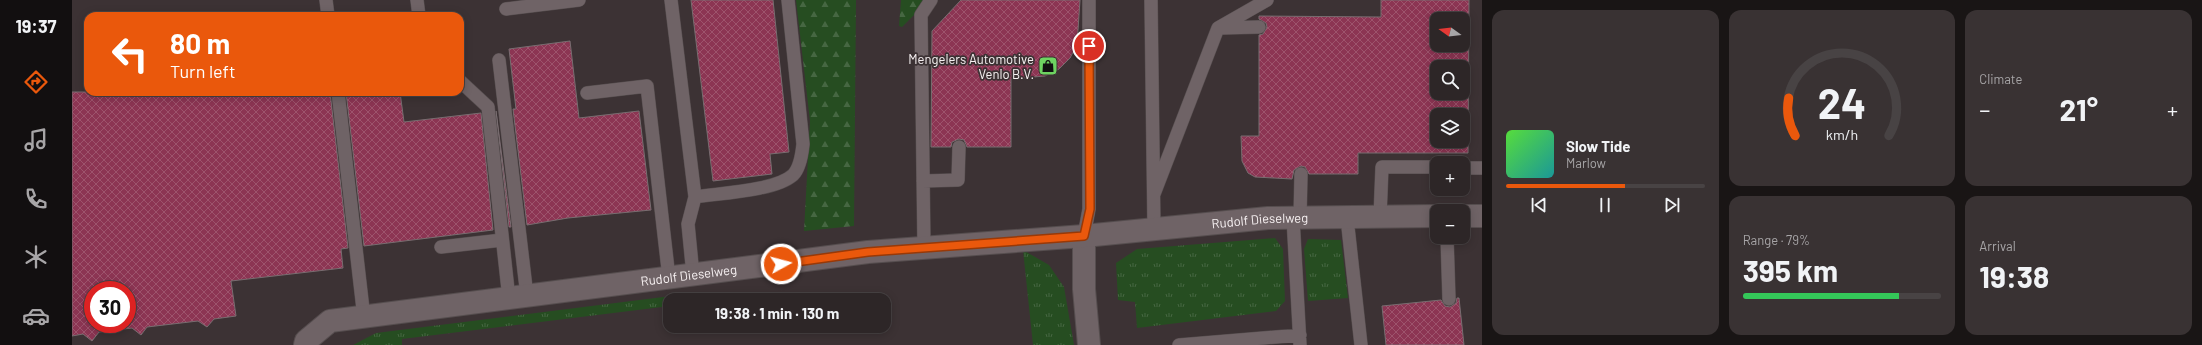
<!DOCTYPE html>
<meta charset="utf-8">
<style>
:root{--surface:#2d2627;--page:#393233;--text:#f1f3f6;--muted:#a7a5a7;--line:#484344;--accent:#ea580c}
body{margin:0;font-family:Barlow,sans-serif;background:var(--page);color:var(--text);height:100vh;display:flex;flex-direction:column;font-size:15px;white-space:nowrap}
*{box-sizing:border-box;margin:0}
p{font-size:13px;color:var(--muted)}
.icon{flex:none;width:22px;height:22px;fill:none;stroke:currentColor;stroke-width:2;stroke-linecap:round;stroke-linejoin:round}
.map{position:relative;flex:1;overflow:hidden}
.panel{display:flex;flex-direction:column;gap:10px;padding:10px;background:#191515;width:720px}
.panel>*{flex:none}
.hud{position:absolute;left:12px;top:12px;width:380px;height:84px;border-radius:12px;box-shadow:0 2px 10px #0003,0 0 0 1px var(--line);background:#ea580c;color:#fff;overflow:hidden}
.needle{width:26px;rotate:285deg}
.fabs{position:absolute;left:1358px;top:12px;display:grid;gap:8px}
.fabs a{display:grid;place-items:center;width:40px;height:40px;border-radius:8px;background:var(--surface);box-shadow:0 2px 10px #0003,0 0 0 1px var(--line);font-size:20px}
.speed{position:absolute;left:12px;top:281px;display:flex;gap:8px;font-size:20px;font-weight:700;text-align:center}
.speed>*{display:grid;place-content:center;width:52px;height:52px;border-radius:50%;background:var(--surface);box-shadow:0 2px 10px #0003,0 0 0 1px var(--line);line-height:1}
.speed .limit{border:6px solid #d22;background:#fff;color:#111}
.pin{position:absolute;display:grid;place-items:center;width:34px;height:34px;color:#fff;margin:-17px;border:2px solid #fff;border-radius:50%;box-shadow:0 1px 4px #0007}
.me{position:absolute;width:44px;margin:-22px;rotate:83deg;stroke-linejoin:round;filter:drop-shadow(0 0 3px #0008)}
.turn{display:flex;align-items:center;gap:14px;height:84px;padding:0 20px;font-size:18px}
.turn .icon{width:52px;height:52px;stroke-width:2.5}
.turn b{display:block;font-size:28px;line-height:34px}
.big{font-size:30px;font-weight:700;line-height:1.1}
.panel .widget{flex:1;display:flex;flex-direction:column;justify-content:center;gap:6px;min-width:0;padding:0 14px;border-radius:12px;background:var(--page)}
.panel .dial{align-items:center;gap:0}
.dial svg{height:104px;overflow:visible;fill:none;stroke:var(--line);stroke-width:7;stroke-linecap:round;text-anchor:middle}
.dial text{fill:var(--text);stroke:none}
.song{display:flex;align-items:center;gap:12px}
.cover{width:48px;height:48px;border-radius:6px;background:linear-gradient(135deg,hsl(110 70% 55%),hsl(180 70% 35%))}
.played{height:4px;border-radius:2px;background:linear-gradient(90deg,var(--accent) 60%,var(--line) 60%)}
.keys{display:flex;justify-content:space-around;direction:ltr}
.heat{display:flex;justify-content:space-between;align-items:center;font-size:22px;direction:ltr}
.charge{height:6px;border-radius:3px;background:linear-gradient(90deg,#34c759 79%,var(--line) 0)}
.panel .tiles{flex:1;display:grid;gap:10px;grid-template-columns:repeat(3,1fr)}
.widget:first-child{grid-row:span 2}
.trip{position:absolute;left:591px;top:293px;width:228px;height:40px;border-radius:12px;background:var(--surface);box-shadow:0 2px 10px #0003,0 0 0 1px var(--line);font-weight:700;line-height:40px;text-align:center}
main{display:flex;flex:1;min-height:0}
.tabs{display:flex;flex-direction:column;width:72px;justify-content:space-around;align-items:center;background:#120f10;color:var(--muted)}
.tabs .icon{width:28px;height:28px}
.tabs .active{color:var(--accent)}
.tabs b{font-size:18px;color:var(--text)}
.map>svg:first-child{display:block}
</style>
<main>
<nav class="tabs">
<b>19:37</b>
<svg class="icon active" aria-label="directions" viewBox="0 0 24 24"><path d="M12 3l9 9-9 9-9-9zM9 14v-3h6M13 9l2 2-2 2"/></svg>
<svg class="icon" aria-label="music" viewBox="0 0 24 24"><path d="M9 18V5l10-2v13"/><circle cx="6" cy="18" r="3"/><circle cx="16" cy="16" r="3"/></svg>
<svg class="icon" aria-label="phone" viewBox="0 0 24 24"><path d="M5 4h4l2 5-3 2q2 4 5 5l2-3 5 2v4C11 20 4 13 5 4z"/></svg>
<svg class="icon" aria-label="climate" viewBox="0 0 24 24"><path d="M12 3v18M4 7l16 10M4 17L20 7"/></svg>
<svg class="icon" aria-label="car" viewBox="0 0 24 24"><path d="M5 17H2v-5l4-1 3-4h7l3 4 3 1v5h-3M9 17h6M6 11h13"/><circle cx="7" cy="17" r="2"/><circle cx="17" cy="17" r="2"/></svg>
</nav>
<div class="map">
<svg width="1410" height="345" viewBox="0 0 1410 345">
<defs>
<pattern id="grass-tufts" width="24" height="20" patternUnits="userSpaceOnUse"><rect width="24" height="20" fill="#264d21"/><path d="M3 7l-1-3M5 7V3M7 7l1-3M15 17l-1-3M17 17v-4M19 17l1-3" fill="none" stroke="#466742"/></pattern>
<pattern id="forest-firs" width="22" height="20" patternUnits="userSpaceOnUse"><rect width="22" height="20" fill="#264d21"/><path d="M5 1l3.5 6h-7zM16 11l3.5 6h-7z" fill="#466742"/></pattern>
<pattern id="building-cross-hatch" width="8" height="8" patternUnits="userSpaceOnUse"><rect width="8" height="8" fill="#8c3553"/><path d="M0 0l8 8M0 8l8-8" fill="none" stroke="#9d536c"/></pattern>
</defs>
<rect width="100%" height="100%" fill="#3c3234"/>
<path fill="url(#grass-tufts)" d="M 1203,238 L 1211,249 L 1213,301 L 1204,311 L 1065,328 L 1063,302 L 1046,300 L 1044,263 L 1065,249 Z
M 1236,239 L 1269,240 L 1276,298 L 1236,301 L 1232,249 Z
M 951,250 L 977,265 L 992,287 L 1002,345 L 961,345 Z
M 631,292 L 632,300 L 598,300 L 598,306 L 330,339 L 330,345 L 281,345 L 304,333 Z"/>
<path fill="url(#forest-firs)" d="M 724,0 L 784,0 L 782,226 L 732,231 L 738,121 Z
M 829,0 L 851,0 L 843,14 L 830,27 L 827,26 Z"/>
<path fill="url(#building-cross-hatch)" stroke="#786d70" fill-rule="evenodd" d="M 619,0 L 701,0 L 717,152 L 698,154 L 700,174 L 641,181 Z
M 889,0 L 1008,0 L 1005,45 L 998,58 L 987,69 L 973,76 L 939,79 L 939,147 L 895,147 L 892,140 L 887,139 L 880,142 L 879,147 L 859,147 L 860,31 Z
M 1309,0 L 1397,0 L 1396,153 L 1286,153 L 1286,174 L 1237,174 L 1233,167 L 1229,166 L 1222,170 L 1220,179 L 1183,177 L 1176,173 L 1170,161 L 1169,136 L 1187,136 L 1187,35 L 1191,34 L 1195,27 L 1194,23 L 1187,19 L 1187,16 L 1309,17 ZM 1365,19 L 1391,19 L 1391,45 L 1365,45 ZM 1365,67 L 1391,67 L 1391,93 L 1365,93 ZM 1365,115 L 1391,115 L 1391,141 L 1365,141 Z
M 498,41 L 507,118 L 567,111 L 579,210 L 496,218 L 455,225 L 441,109 L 444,109 L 437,49 Z
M 0,92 L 258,92 L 276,248 L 269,249 L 271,268 L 159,281 L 164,316 L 142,319 L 135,327 L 126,321 L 75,327 L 69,335 L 60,328 L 27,332 L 20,341 L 11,334 L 0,336 ZM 21,290 L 55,290 L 55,324 L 21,324 Z
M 274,92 L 328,92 L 332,122 L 409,113 L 421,230 L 292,246 Z
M 424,111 L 439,227 L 437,227 Z
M 1385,298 L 1387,298 L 1392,345 L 1314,345 L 1310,306 L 1369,300 L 1373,306 L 1378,307 L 1384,303 Z"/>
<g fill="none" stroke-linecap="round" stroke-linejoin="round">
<defs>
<path id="service" d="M 254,0 L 256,16
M 345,0 L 347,16
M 599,0 L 623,197 L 616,224 L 621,275
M 1079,0 L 1082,229
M 434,9 L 507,0
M 1149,28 L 1187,27
M 427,60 L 455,296
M 388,81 L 416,107 L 437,299
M 266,92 L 292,318
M 515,93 L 575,86 L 597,278
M 1391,168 L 1410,168
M 851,181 L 886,180 L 887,147
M 1082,194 L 1146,28 L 1195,0
M 623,197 C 648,193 703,191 721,175 C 728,168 730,154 731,144 L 716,0
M 1308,217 L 1310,167 L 1365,167
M 1221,218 L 1228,345
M 1228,218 L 1229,174
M 1275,218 L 1289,345
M 1012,236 L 1017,209 L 1017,0
M 1375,237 L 1377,299
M 369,247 L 430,240
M 852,248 L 849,15 L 859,0
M 1107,345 L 1228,335"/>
<g id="minor">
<path d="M 1391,216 L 1410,216"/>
<path d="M 1012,236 L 1012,289 L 1017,345"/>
<path id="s1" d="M 233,345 L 234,341 L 258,321 L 796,252 L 1012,236 L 1196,218 L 1365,216"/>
</g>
</defs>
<use href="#service" stroke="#564e4f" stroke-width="14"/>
<use href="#minor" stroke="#564e4f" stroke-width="24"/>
<use href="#service" stroke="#6f6366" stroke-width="13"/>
<use href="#minor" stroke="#6f6366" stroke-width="22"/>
</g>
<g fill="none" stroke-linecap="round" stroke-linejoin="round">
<defs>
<path id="route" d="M 709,264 L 796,252 L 1012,236 L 1018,209 L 1017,46"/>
</defs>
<use href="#route" stroke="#983908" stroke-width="10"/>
<use href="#route" stroke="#ea580c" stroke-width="7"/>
</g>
<defs>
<symbol id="shop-square" viewBox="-11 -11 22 22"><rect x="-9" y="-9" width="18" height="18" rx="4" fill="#6ed361" stroke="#3c3234"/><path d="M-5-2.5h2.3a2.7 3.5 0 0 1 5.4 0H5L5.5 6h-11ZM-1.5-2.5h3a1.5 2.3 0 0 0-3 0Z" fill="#111"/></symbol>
</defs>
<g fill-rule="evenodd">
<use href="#shop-square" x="965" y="55" width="22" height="22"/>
</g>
<g text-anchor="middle" stroke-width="3.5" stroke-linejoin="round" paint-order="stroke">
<g font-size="13" fill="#f7f1f2" stroke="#3c3234" text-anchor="end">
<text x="962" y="64">Mengelers Automotive<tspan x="962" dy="15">Venlo B.V.</tspan></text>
</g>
<g font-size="13" fill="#f7f1f2" stroke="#3c3234">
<text dy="5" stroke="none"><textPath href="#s1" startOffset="971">Rudolf Dieselweg</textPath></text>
<text dy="5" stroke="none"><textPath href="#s1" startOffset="397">Rudolf Dieselweg</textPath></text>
</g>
</g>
</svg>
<div class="fabs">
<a><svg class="needle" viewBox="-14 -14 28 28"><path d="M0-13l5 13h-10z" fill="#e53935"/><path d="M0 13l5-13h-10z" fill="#a7a5a7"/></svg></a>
<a><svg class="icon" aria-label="search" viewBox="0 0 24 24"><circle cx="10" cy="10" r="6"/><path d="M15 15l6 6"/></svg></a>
<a><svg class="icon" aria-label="layers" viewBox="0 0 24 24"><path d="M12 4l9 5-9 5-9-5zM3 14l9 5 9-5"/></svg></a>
<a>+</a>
<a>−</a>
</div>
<div class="speed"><div class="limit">30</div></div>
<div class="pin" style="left:1017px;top:46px;background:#d93025"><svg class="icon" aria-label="arrive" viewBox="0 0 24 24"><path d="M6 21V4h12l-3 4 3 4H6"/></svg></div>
<svg class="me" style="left:709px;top:264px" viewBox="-20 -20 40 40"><circle r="17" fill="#ea580c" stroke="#fff" stroke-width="3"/><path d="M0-11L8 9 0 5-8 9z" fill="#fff"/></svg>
<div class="trip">19:38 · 1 min · 130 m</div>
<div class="hud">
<div class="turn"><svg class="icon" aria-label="left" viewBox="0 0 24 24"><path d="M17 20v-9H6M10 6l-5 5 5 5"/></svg><div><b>80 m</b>Turn left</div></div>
</div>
</div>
<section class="panel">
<div class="tiles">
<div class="widget">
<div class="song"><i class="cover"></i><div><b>Slow Tide</b><p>Marlow</p></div></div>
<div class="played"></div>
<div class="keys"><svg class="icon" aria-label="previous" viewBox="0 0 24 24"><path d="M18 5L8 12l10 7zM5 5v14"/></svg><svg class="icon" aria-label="pause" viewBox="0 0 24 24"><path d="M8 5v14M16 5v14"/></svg><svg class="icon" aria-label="next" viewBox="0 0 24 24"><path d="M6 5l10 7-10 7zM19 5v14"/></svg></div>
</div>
<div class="widget dial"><svg viewBox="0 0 100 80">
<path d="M14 69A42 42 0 1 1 86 69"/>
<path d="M14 69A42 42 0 0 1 9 40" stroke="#ea580c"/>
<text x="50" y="56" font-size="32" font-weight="700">24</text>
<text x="50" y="72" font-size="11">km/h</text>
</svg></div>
<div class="widget"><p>Climate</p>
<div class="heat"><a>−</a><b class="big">21°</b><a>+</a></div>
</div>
<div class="widget"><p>Range · 79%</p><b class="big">395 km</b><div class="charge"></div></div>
<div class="widget"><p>Arrival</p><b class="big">19:38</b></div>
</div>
</section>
</main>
